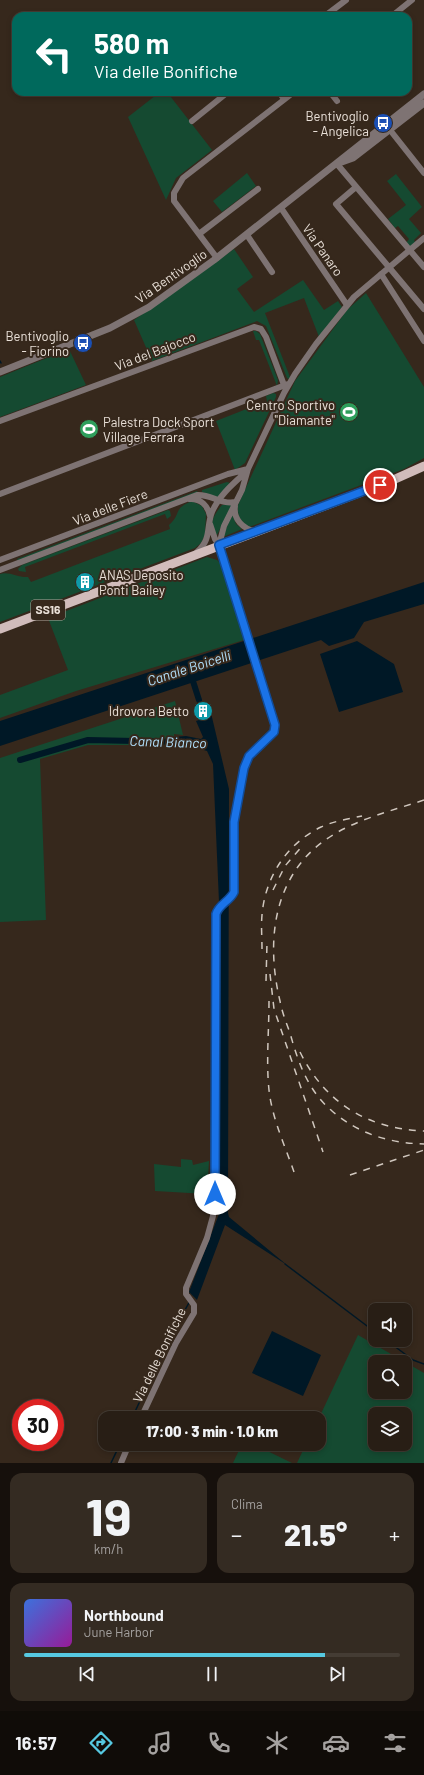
<!DOCTYPE html>
<html lang="it">
<meta charset="utf-8">
<style>
:root{--surface:#281e15;--page:#342b22;--text:#f1f3f6;--muted:#a5a2a0;--line:#443c34;--accent:#56c9e1}
body{margin:0;font-family:Barlow,sans-serif;background:var(--page);color:var(--text);height:100vh;display:flex;flex-direction:column;font-size:15px;white-space:nowrap}
*{box-sizing:border-box;margin:0}
p{font-size:13px;color:var(--muted)}
.icon{flex:none;width:22px;height:22px;fill:none;stroke:currentColor;stroke-width:2;stroke-linecap:round;stroke-linejoin:round}
.map{position:relative;height:1463px;overflow:hidden}
.panel{display:flex;flex-direction:column;gap:10px;padding:10px;background:#16100c;flex:1}
.panel>*{flex:none}
.hud{position:absolute;left:12px;top:12px;width:400px;height:84px;border-radius:12px;box-shadow:0 2px 6px #0003,0 0 0 1px var(--line);background:#00695c;color:#fff;overflow:hidden}
.fabs{position:absolute;left:368px;top:1303px;display:grid;gap:8px}
.fabs a{display:grid;place-items:center;width:44px;height:44px;border-radius:8px;background:var(--surface);box-shadow:0 2px 6px #0003,0 0 0 1px var(--line);font-size:20px}
.speed{position:absolute;left:12px;top:1399px;display:flex;gap:8px;font-size:20px;font-weight:700;text-align:center}
.speed>*{display:grid;place-content:center;width:52px;height:52px;border-radius:50%;background:var(--surface);box-shadow:0 2px 6px #0003,0 0 0 1px var(--line);line-height:1}
.speed .limit{border:6px solid #d22;background:#fff;color:#111}
.pin{position:absolute;display:grid;place-items:center;width:34px;height:34px;color:#fff;margin:-17px;border:2px solid #fff;border-radius:50%;box-shadow:0 1px 4px #0007}
.me{position:absolute;width:44px;margin:-22px;rotate:0deg;stroke-linejoin:round;filter:drop-shadow(0 0 3px #0008)}
.turn{display:flex;align-items:center;gap:14px;height:84px;padding:0 16px;font-size:18px}
.turn .icon{width:52px;height:52px;stroke-width:2.5}
.turn b{display:block;font-size:28px;line-height:34px}
.big{font-size:30px;font-weight:800;line-height:1.1}
.panel .widget{flex:1;display:flex;flex-direction:column;justify-content:center;gap:6px;min-width:0;padding:0 14px;border-radius:12px;background:var(--page)}
.panel .dial{align-items:center;gap:0}
.dial b{font-size:52px;line-height:1}
.song{display:flex;align-items:center;gap:12px}
.cover{width:48px;height:48px;border-radius:6px;background:linear-gradient(135deg,hsl(220 70% 55%),hsl(300 70% 35%))}
.played{height:4px;border-radius:2px;background:linear-gradient(90deg,var(--accent) 80%,var(--line) 80%)}
.keys{display:flex;justify-content:space-around;direction:ltr}
.heat{display:flex;justify-content:space-between;align-items:center;font-size:22px;direction:ltr}
.panel .tiles{flex:1;display:grid;gap:10px;grid-template-columns:1fr 1fr}
.widget:last-child{grid-column:span 2}
.trip{position:absolute;left:98px;top:1411px;width:228px;height:40px;border-radius:12px;background:var(--surface);box-shadow:0 2px 6px #0003,0 0 0 1px var(--line);font-weight:800;line-height:40px;text-align:center}
.dock{display:flex;height:64px;justify-content:space-around;align-items:center;background:#100c08;color:var(--muted)}
.dock .icon{width:28px;height:28px}
.dock .on{color:var(--accent)}
.dock b{font-size:18px;color:var(--text)}
.map>svg:first-child{display:block}
</style>
<div class="map">
<svg width="424" height="1463" viewBox="0 0 424 1463">
<rect width="100%" height="100%" fill="#36281c"/>
<path fill="#154a31" fill-rule="evenodd" d="M 160,92 L 167,92 L 212,150 L 176,178 L 166,200 L 128,117 Z
M 247,173 L 256,186 L 222,212 L 213,201 Z
M 396,174 L 422,207 L 409,219 L 421,233 L 414,240 L 415,242 L 410,247 L 406,243 L 409,239 L 398,226 L 395,228 L 388,219 L 406,205 L 387,181 Z
M 234,249 L 253,277 L 237,289 L 254,312 L 303,280 L 324,310 L 338,301 L 342,307 L 319,337 L 304,298 L 265,313 L 290,377 L 289,379 L 287,378 L 266,326 L 257,321 L 152,361 L 134,320 Z
M 366,293 L 424,387 L 424,458 L 404,469 L 249,527 C 240,522 237,515 238,505 L 295,381 L 347,310 Z
M 253,331 L 256,331 L 260,334 L 278,380 L 277,386 L 259,340 L 256,340 Z
M 69,349 L 86,385 L 0,417 L 0,377 Z
M 273,393 L 276,394 L 276,397 L 245,463 L 235,470 L 216,421 L 267,401 L 266,396 Z
M 227,482 L 230,483 L 218,498 L 202,492 L 202,490 Z
M 197,491 L 198,493 L 18,561 L 17,559 Z
M 192,501 L 202,506 L 206,514 L 205,535 L 201,543 L 195,548 L 0,622 L 0,574 C 9,571 19,578 28,577 L 31,582 L 170,529 L 169,525 C 182,514 172,509 192,501 Z
M 222,505 L 232,505 L 217,535 C 206,527 215,513 222,505 Z
M 168,510 L 170,511 L 171,516 L 167,519 L 165,514 L 25,567 L 26,572 L 19,571 L 18,569 L 22,565 Z
M 232,513 L 236,524 L 242,529 L 223,537 Z
M 207,557 L 217,560 L 221,564 L 244,640 L 76,691 L 0,718 L 0,695 L 68,670 L 48,618 Z
M 175,701 L 183,735 L 174,734 L 174,745 L 88,745 L 40,759 L 46,920 L 0,922 L 0,758 Z
M 181,1159 L 192,1160 L 193,1165 L 209,1161 L 207,1194 L 155,1191 L 154,1164 L 181,1167 Z
M 358,1335 L 424,1373 L 424,1463 L 297,1463 L 306,1444 L 319,1444 L 319,1418 ZM 375,1362 L 405,1362 L 405,1392 L 375,1392 ZM 375,1414 L 405,1414 L 405,1444 L 375,1444 Z
M 242,1444 L 253,1444 L 292,1463 L 233,1463 Z"/>
<path fill="#001826" d="M 424,582 L 424,604 L 364,622 L 354,638 L 329,646 L 321,640 L 0,746 L 0,721 Z
M 357,641 L 394,664 L 403,692 L 339,712 L 320,654 Z
M 211,713 L 229,789 L 228,1213 L 229,1217 L 287,1265 L 225,1225 L 197,1300 L 189,1292 L 219,1214 L 219,902 L 213,764 L 207,751 L 187,745 L 174,745 L 174,737 L 186,736 L 201,739 L 203,737 L 196,721 L 199,720 L 198,717 Z
M 272,1331 L 321,1355 L 303,1396 L 252,1373 Z"/>
<g fill="none" stroke-linecap="round" stroke-linejoin="round">
<path stroke="#001826" stroke-width="1.5" d="M 0,361 L 1,363
M 285,1264 L 375,1332
M 386,1340 L 413,1360 L 424,1364
M 132,1418 L 172,1333 L 190,1301
M 111,1463 L 120,1444"/>
<path stroke="#001826" stroke-width="6" d="M 191,675 L 199,700
M 201,707 L 206,722
M 20,760 L 88,740 L 181,742"/>
<path stroke="#7e7373" stroke-width="6" d="M 325,16 L 346,0
M 392,16 L 412,0
M 279,92 L 284,99
M 330,92 L 337,101
M 192,121 L 228,92
M 390,130 L 424,173
M 337,164 L 424,267
M 356,187 L 336,204 L 424,309
M 281,208 L 347,305
M 199,234 L 258,189
M 247,235 L 272,272
M 217,258 L 174,201 L 174,193 L 183,178 L 294,92
M 381,274 L 424,341
M 0,421 L 254,327 L 261,329 L 266,337 L 284,385
M 0,494 L 288,384
M 189,499 C 201,498 208,506 210,516
M 235,506 C 233,519 243,529 255,531
M 219,545 L 224,526 L 242,490 L 248,469 L 284,393 L 295,374 L 316,344 L 354,297 L 424,238
M 197,552 C 212,539 206,527 212,512 C 219,495 235,482 247,471
M 0,560 L 228,474 L 248,469
M 0,570 L 197,495 C 212,494 220,505 236,502
M 141,1418 L 176,1343 L 194,1313 L 194,1305 L 186,1294 L 186,1288 L 207,1238 L 213,1216 L 216,914 C 219,904 230,901 235,893 L 234,822 L 244,768 L 249,757 L 274,732 L 275,728 L 274,720 L 219,545 L 215,539 L 210,524
M 121,1463 L 129,1444"/>
<path stroke="#7e7373" stroke-width="7" d="M 339,163 L 353,158 L 424,103
M 0,372 L 110,328 L 149,307 L 214,260 L 424,94"/>
<path stroke="#d1bcbb" stroke-width="9" d="M 0,629 L 393,480 L 424,466"/>
<path stroke="#d0c7be" stroke-width="1.5" stroke-dasharray="7 7" stroke-linecap="butt" d="M 424,800 C 379,815 330,825 300,864 C 270,903 269,955 280,1001 C 282,1012 286,1022 290,1033 C 298,1062 308,1091 332,1111 C 359,1134 389,1143 424,1144
M 273,890 L 285,866 L 304,844
M 262,949 C 262,938 261,926 262,915 C 265,878 286,844 321,827 C 334,821 348,819 362,816
M 270,974 L 274,1009 L 323,1152
M 266,981 L 267,943
M 269,1001 C 269,1031 266,1061 269,1090 C 272,1118 285,1146 294,1172
M 300,1052 C 325,1103 368,1129 424,1131
M 350,1175 L 424,1150"/>
</g>
<g fill="none" stroke-linecap="round" stroke-linejoin="round">
<defs>
<path id="route" d="M 215,1194 L 216,914 C 219,904 230,901 234,892 L 234,822 L 244,768 L 249,756 L 274,732 L 275,725 L 219,545 L 380,485"/>
</defs>
<use href="#route" stroke="#114b97" stroke-width="10"/>
<use href="#route" stroke="#1a73e8" stroke-width="7"/>
</g>
<defs>
<symbol id="bus-disc" viewBox="-11 -11 22 22"><circle r="9.5" fill="#1a4fb4" stroke="#36281c"/><path d="M-5-6H5V4H4V6H2V4H-2V6H-4V4H-5ZM-3.5-4V0h7V-4ZM-3.5 1.2v1.5H-2V1.2ZM2 1.2v1.5H3.5V1.2Z" fill="#fff"/></symbol>
<symbol id="stadium-disc" viewBox="-11 -11 22 22"><circle r="9.5" fill="#2e9e5b" stroke="#36281c"/><path d="M0-5a6.5 5 0 1 0 0 10a6.5 5 0 1 0 0-10ZM-3.5-1.8h7v3.6h-7Z" fill="#fff"/></symbol>
<symbol id="building-disc" viewBox="-11 -11 22 22"><circle r="9.5" fill="#0f9aa8" stroke="#36281c"/><path d="M-4-6H4V6H1V3H-1V6H-4ZM-2.5-4.3h1.7v1.8h-1.7ZM.8-4.3h1.7v1.8H.8ZM-2.5-1h1.7V.8h-1.7ZM.8-1h1.7V.8H.8Z" fill="#fff"/></symbol>
</defs>
<g fill-rule="evenodd">
<use href="#bus-disc" x="372" y="112" width="22" height="22"/>
<use href="#bus-disc" x="72" y="332" width="22" height="22"/>
<use href="#stadium-disc" x="338" y="401" width="22" height="22"/>
<use href="#stadium-disc" x="78" y="418" width="22" height="22"/>
<use href="#building-disc" x="74" y="571" width="22" height="22"/>
<use href="#building-disc" x="192" y="700" width="22" height="22"/>
</g>
<g text-anchor="middle" stroke-width="4" stroke-linejoin="round" paint-order="stroke">
<rect fill="#36281c" stroke="#b3a9a0" stroke-width="1" x="31" y="600" width="34" height="20" rx="3"/>
<g font-size="12" font-weight="bold" fill="#e9e0d8">
<text x="48" y="614">SS16</text>
</g>
<g font-size="13" fill="#e9e0d8" stroke="#36281c" text-anchor="end">
<text x="369" y="121">Bentivoglio<tspan x="369" dy="15">- Angelica</tspan></text>
<text x="69" y="341">Bentivoglio<tspan x="69" dy="15">- Fiorino</tspan></text>
<text x="335" y="410">Centro Sportivo<tspan x="335" dy="15">"Diamante"</tspan></text>
<text x="103" y="427" text-anchor="start">Palestra Dock Sport<tspan x="103" dy="15">Village Ferrara</tspan></text>
<text x="99" y="580" text-anchor="start">ANAS Deposito<tspan x="99" dy="15">Ponti Bailey</tspan></text>
<text x="189" y="716">Idrovora Betto</text>
</g>
<g font-size="13" fill="#e9e0d8" stroke="#36281c">
<text transform="translate(323 250) rotate(55)" y="5">Via Panaro</text>
<text transform="translate(171 276) rotate(-35)" y="5">Via Bentivoglio</text>
<text transform="translate(155 351) rotate(-21)" y="5">Via del Bajocco</text>
<text transform="translate(110 507) rotate(-21)" y="5">Via delle Fiere</text>
<text transform="translate(159 1355) rotate(-64)" y="5">Via delle Bonifiche</text>
</g>
<g font-size="14" font-style="italic" fill="#b1e0fc" stroke="#36281c">
<text transform="translate(189 668) rotate(-18)" y="5">Canale Boicelli</text>
<text transform="translate(168 742) rotate(2)" y="5">Canal Bianco</text>
</g>
</g>
</svg>
<div class="fabs">
<a><svg class="icon" aria-label="sound" viewBox="0 0 24 24"><path d="M4 9h4l5-4v14l-5-4H4zM17 9q2 3 0 6"/></svg></a>
<a><svg class="icon" aria-label="search" viewBox="0 0 24 24"><circle cx="10" cy="10" r="6"/><path d="M15 15l6 6"/></svg></a>
<a><svg class="icon" aria-label="layers" viewBox="0 0 24 24"><path d="M12 4l9 5-9 5-9-5zM3 14l9 5 9-5"/></svg></a>
</div>
<div class="speed"><div class="limit">30</div></div>
<div class="pin" style="left:380px;top:485px;background:#d93025"><svg class="icon" aria-label="arrive" viewBox="0 0 24 24"><path d="M6 21V4h12l-3 4 3 4H6"/></svg></div>
<svg class="me" style="left:215px;top:1194px" viewBox="-20 -20 40 40"><circle r="19" fill="#fff"/><path d="M0-13L10 11 0 6-10 11z" fill="#1a73e8"/></svg>
<div class="trip">17:00 · 3 min · 1.0 km</div>
<div class="hud">
<div class="turn"><svg class="icon" aria-label="left" viewBox="0 0 24 24"><path d="M17 20v-9H6M10 6l-5 5 5 5"/></svg><div><b>580 m</b>Via delle Bonifiche</div></div>
</div>
</div>
<section class="panel">
<div class="tiles">
<div class="widget dial"><b>19</b><p>km/h</p></div>
<div class="widget"><p>Clima</p>
<div class="heat"><a>−</a><b class="big">21.5°</b><a>+</a></div>
</div>
<div class="widget">
<div class="song"><i class="cover"></i><div><b>Northbound</b><p>June Harbor</p></div></div>
<div class="played"></div>
<div class="keys"><svg class="icon" aria-label="previous" viewBox="0 0 24 24"><path d="M18 5L8 12l10 7zM5 5v14"/></svg><svg class="icon" aria-label="pause" viewBox="0 0 24 24"><path d="M8 5v14M16 5v14"/></svg><svg class="icon" aria-label="next" viewBox="0 0 24 24"><path d="M6 5l10 7-10 7zM19 5v14"/></svg></div>
</div>
</div>
</section>
<nav class="dock">
<b>16:57</b>
<svg class="icon on" aria-label="directions" viewBox="0 0 24 24"><path d="M12 3l9 9-9 9-9-9zM9 14v-3h6M13 9l2 2-2 2"/></svg>
<svg class="icon" aria-label="music" viewBox="0 0 24 24"><path d="M9 18V5l10-2v13"/><circle cx="6" cy="18" r="3"/><circle cx="16" cy="16" r="3"/></svg>
<svg class="icon" aria-label="phone" viewBox="0 0 24 24"><path d="M5 4h4l2 5-3 2q2 4 5 5l2-3 5 2v4C11 20 4 13 5 4z"/></svg>
<svg class="icon" aria-label="climate" viewBox="0 0 24 24"><path d="M12 3v18M4 7l16 10M4 17L20 7"/></svg>
<svg class="icon" aria-label="car" viewBox="0 0 24 24"><path d="M5 17H2v-5l4-1 3-4h7l3 4 3 1v5h-3M9 17h6M6 11h13"/><circle cx="7" cy="17" r="2"/><circle cx="17" cy="17" r="2"/></svg>
<svg class="icon" aria-label="filters" viewBox="0 0 24 24"><path d="M4 7h16M4 17h16"/><circle cx="9" cy="7" r="2"/><circle cx="15" cy="17" r="2"/></svg>
</nav>
